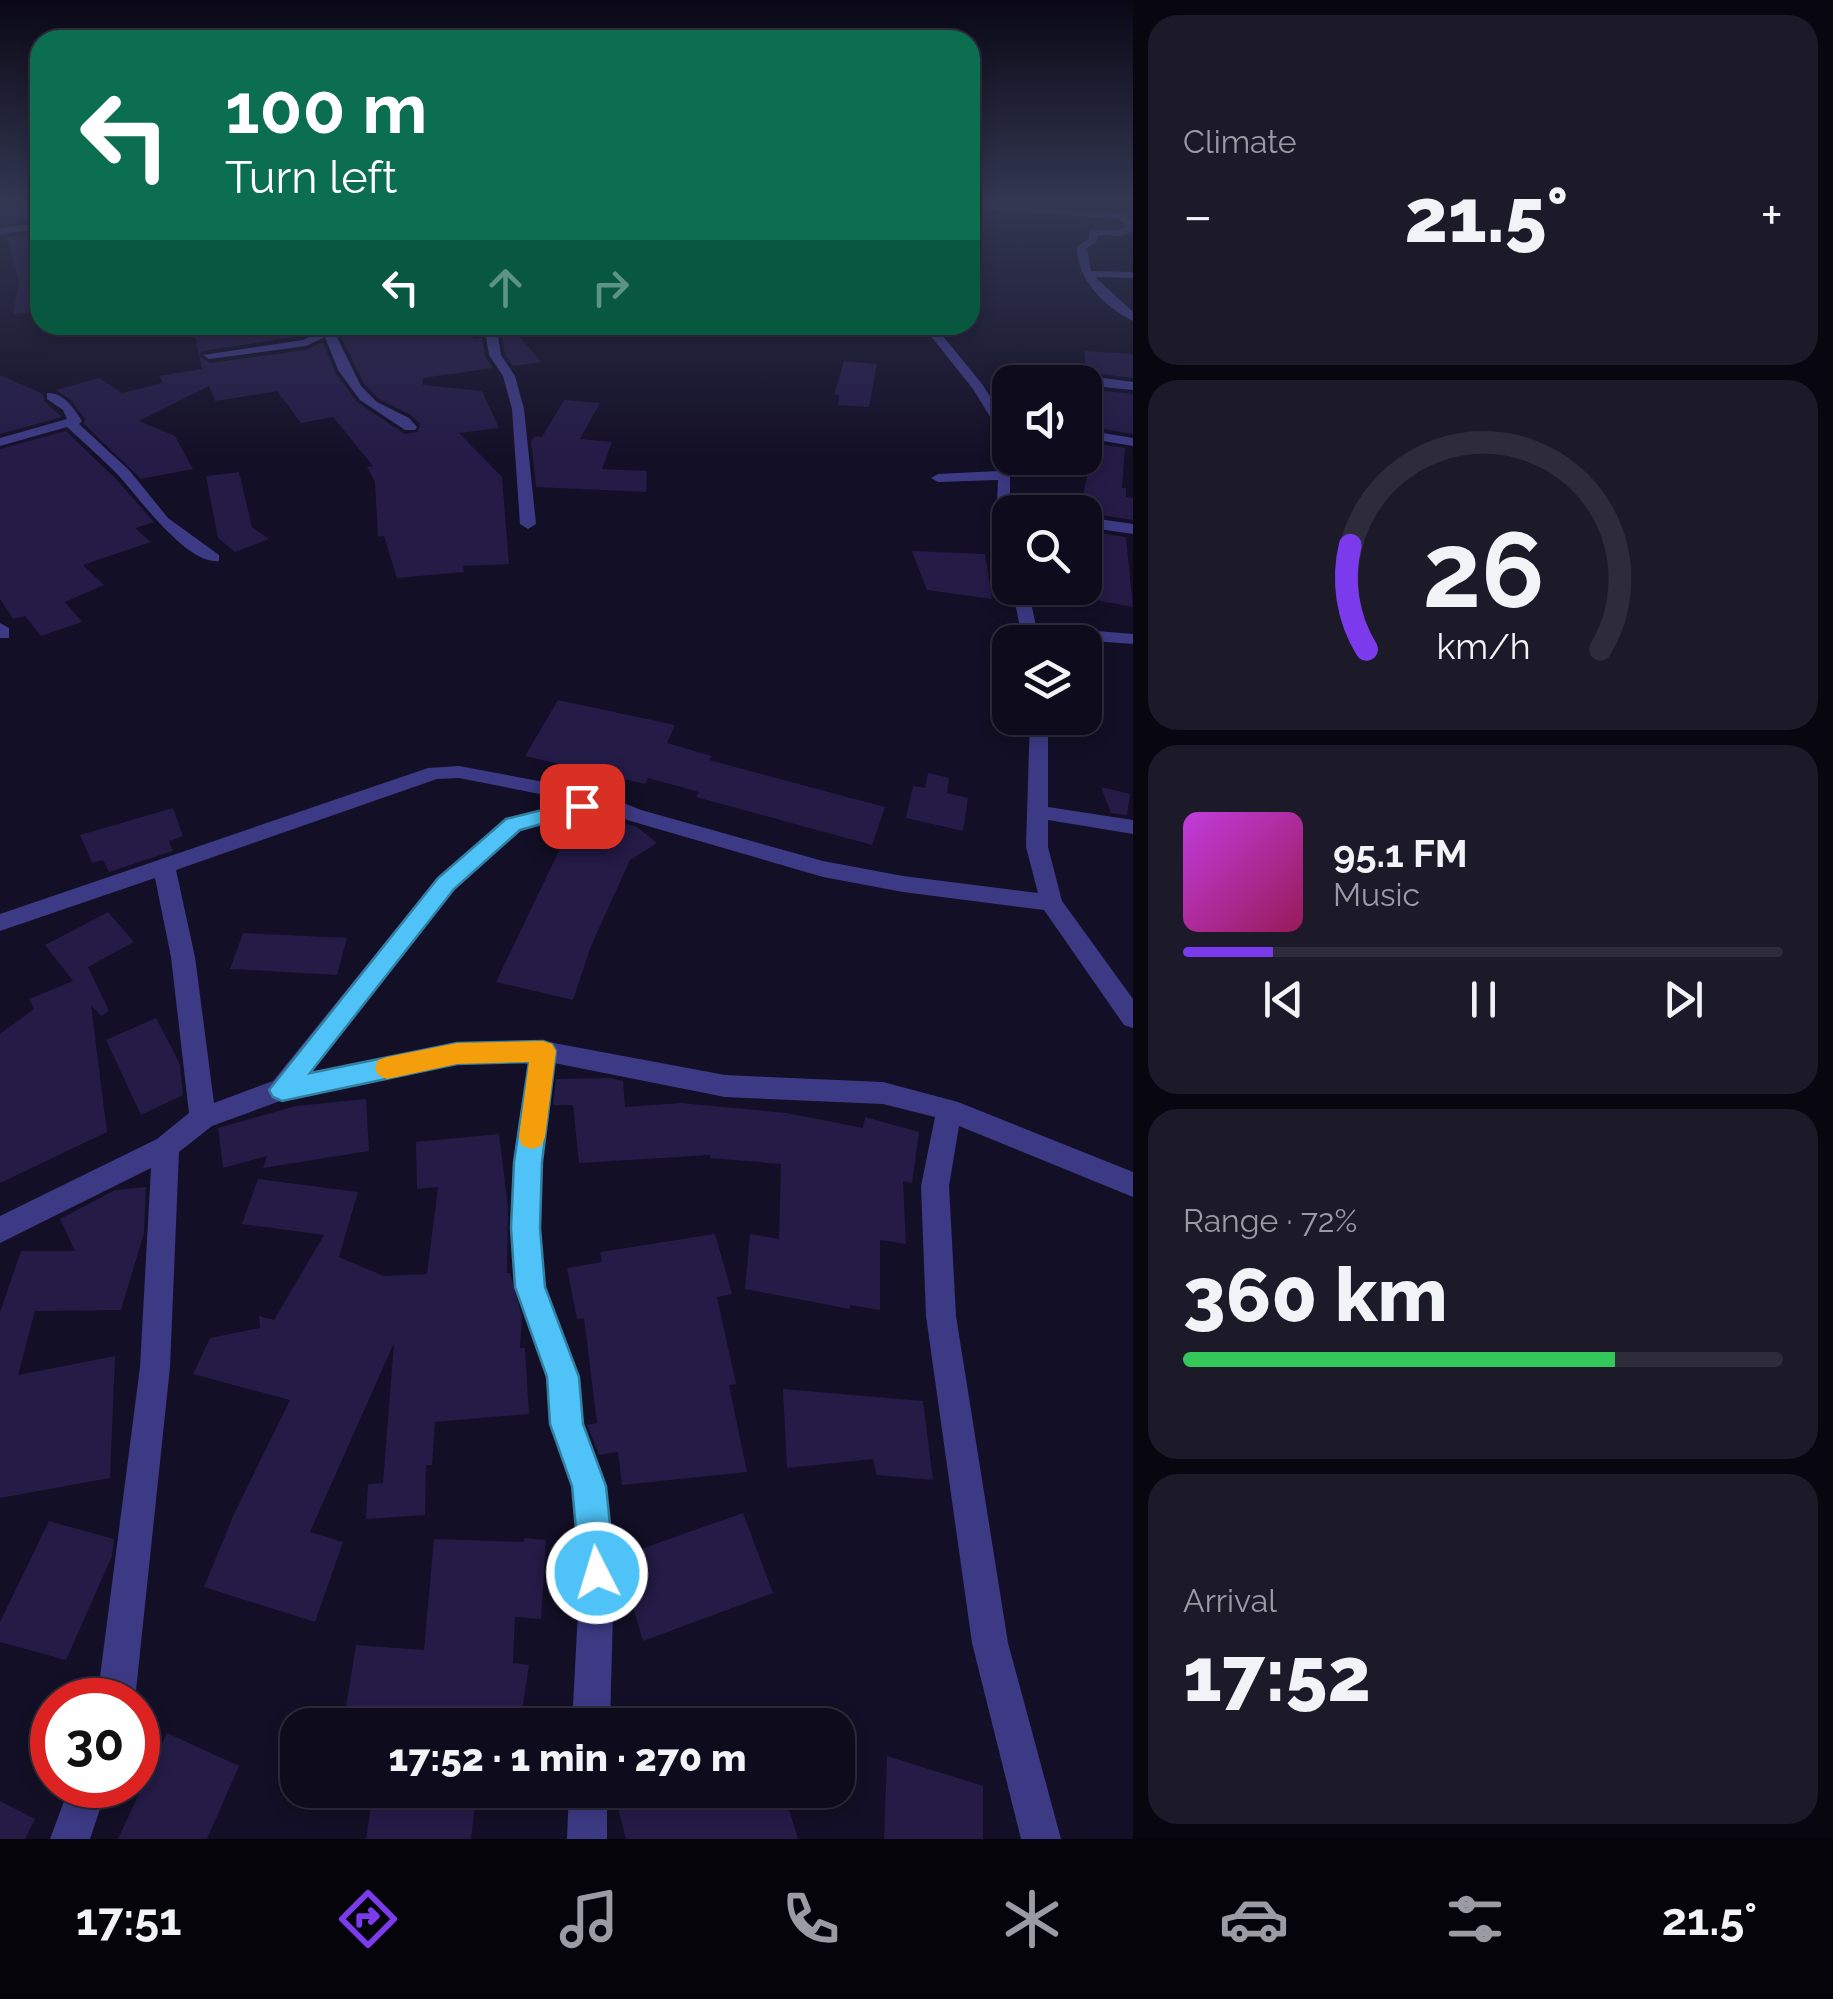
<!DOCTYPE html>
<meta charset="utf-8">
<style>
:root{--surface:#0e0b1c;--page:#1c1929;--text:#f1f3f6;--muted:#9b9ba3;--line:#2e2b3b;--accent:#7c3aed}
body{margin:0;font-family:Raleway,sans-serif;background:var(--page);color:var(--text);height:100vh;display:flex;flex-direction:column;font-size:38px;white-space:nowrap}
*{box-sizing:border-box;margin:0}
p{font-size:32px;color:var(--muted)}
.icon{flex:none;width:55px;height:55px;fill:none;stroke:currentColor;stroke-width:2;stroke-linecap:round;stroke-linejoin:round}
.map{position:relative;flex:1;overflow:hidden}
.drawer{display:flex;flex-direction:column;gap:15px;padding:15px;background:#08060f;width:700px}
.drawer>*{flex:none}
.banner{position:absolute;left:30px;top:30px;width:950px;height:305px;border-radius:30px;box-shadow:0 5px 15px #0003,0 0 0 2px var(--line);background:#0b6e4f;color:#fff;overflow:hidden}
.controls{position:absolute;left:992px;top:365px;display:grid;gap:20px}
.controls a{display:grid;place-items:center;width:110px;height:110px;border-radius:20px;background:var(--surface);box-shadow:0 5px 15px #0003,0 0 0 2px var(--line);font-size:50px}
.speed{position:absolute;left:30px;top:1678px;display:flex;gap:20px;font-size:50px;font-weight:700;text-align:center}
.speed>*{display:grid;place-content:center;width:130px;height:130px;border-radius:50%;background:var(--surface);box-shadow:0 5px 15px #0003,0 0 0 2px var(--line);line-height:1}
.speed .limit{border:15px solid #d22;background:#fff;color:#111}
.pin{position:absolute;display:grid;place-items:center;width:85px;height:85px;color:#fff;margin:-42px;border-radius:20px;box-shadow:0 5px 15px #0006}
.me{position:absolute;width:110px;margin:-55px;rotate:355deg;stroke-linejoin:round;filter:drop-shadow(0 0 8px #0008)}
.turn{display:flex;align-items:center;gap:35px;height:210px;padding:0 30px;font-size:45px}
.turn .icon{width:130px;height:130px;stroke-width:2.5}
.turn b{display:block;font-size:70px;line-height:85px}
.lanes{display:flex;align-items:center;height:95px;padding:0 30px;background:#0003;justify-content:center;gap:50px;direction:ltr}
.lanes .off{opacity:.35}
.big{font-size:75px;font-weight:800;line-height:1.1}
.drawer .card{flex:1;display:flex;flex-direction:column;justify-content:center;gap:15px;min-width:0;padding:0 35px;border-radius:30px;background:var(--page)}
.drawer .dial{align-items:center;gap:0}
.dial svg{height:260px;overflow:visible;fill:none;stroke:var(--line);stroke-width:7;stroke-linecap:round;text-anchor:middle}
.dial text{fill:var(--text);stroke:none}
.song{display:flex;align-items:center;gap:30px}
.cover{width:120px;height:120px;border-radius:15px;background:linear-gradient(135deg,hsl(290 70% 55%),hsl(330 70% 35%))}
.played{height:10px;border-radius:5px;background:linear-gradient(90deg,var(--accent) 15%,var(--line) 15%)}
.keys{display:flex;justify-content:space-around;direction:ltr}
.heat{display:flex;justify-content:space-between;align-items:center;font-size:55px;direction:ltr}
.charge{height:15px;border-radius:8px;background:linear-gradient(90deg,#34c759 72%,var(--line) 0)}
.trip{position:absolute;left:280px;top:1708px;width:575px;height:100px;border-radius:30px;background:var(--surface);box-shadow:0 5px 15px #0003,0 0 0 2px var(--line);font-weight:800;line-height:100px;text-align:center}
.dock{display:flex;height:160px;justify-content:space-around;align-items:center;background:#06040b;color:var(--muted)}
.dock .icon{width:70px;height:70px}
.dock .active{color:var(--accent)}
.dock b{font-size:45px;color:var(--text)}
main{display:flex;flex:1;min-height:0}
.map>svg:first-child{display:block}
</style>
<main>
<div class="map">
<svg width="1133" height="1839" viewBox="0 0 1133 1839">
<rect width="100%" height="100%" fill="#130f26"/>
<path fill="#241b47" d="M 0,200 L 40,200 L 40,219 L 0,224 Z
M 40,233 L 40,312 L 13,314 L 19,281 L 7,237 Z
M 195,325 L 315,325 L 316,329 L 302,336 L 202,351 L 199,356 L 210,363 L 306,350 L 323,342 L 335,372 L 357,402 L 405,434 L 418,432 L 420,424 L 411,415 L 379,399 L 364,384 L 335,325 L 429,325 L 433,330 L 462,326 L 474,339 L 482,338 L 485,356 L 493,368 L 423,378 L 423,385 L 482,391 L 499,428 L 459,433 L 502,477 L 509,564 L 463,566 L 464,572 L 397,578 L 384,536 L 378,537 L 375,482 L 367,467 L 373,466 L 333,417 L 301,423 L 277,391 L 215,401 L 209,386 L 139,421 L 175,436 L 193,469 L 141,479 L 84,424 L 85,419 L 70,399 L 56,390 L 99,378 L 122,393 L 163,383 L 159,376 L 202,369 L 195,337 L 207,335 Z
M 519,336 L 541,362 L 513,366 L 505,354 L 502,337 Z
M 1085,351 L 1133,354 L 1133,378 L 1085,372 Z
M 844,361 L 877,364 L 869,407 L 838,405 L 839,395 L 834,395 Z
M 0,375 L 43,394 L 45,402 L 62,417 L 0,434 Z
M 1085,389 L 1133,394 L 1133,434 L 1085,426 L 1094,397 L 1085,396 Z
M 564,400 L 600,403 L 580,439 L 612,442 L 602,469 L 647,471 L 646,492 L 536,487 L 531,442 L 534,436 L 542,437 Z
M 66,431 L 116,479 L 154,522 L 135,528 L 151,542 L 83,565 L 104,585 L 65,602 L 82,622 L 41,636 L 25,616 L 13,619 L 0,599 L 0,449 Z
M 1085,442 L 1125,448 L 1122,488 L 1126,488 L 1126,497 L 1133,498 L 1133,520 L 1087,513 L 1088,507 L 1081,506 L 1090,461 L 1085,460 Z
M 239,472 L 252,527 L 269,539 L 235,552 L 218,538 L 206,476 Z
M 1085,531 L 1126,537 L 1133,607 L 1085,598 Z
M 912,551 L 985,554 L 992,599 L 927,590 Z
M 558,700 L 675,725 L 667,743 L 712,756 L 709,760 L 885,807 L 872,845 L 696,797 L 699,792 L 648,778 L 645,784 L 525,756 Z
M 928,773 L 949,778 L 947,793 L 968,798 L 963,831 L 906,818 L 913,786 L 925,788 Z
M 1101,787 L 1130,794 L 1127,815 L 1111,813 Z
M 173,808 L 183,836 L 169,841 L 173,851 L 109,872 L 103,860 L 92,863 L 80,835 Z
M 624,823 L 637,827 L 657,843 L 630,860 L 591,946 L 573,1000 L 496,982 L 568,832 L 611,842 Z
M 108,912 L 134,942 L 88,967 L 109,1011 L 101,1016 L 91,1005 L 107,1132 L 0,1183 L 0,1034 L 34,1009 L 29,999 L 73,981 L 45,945 Z
M 243,933 L 347,938 L 337,975 L 230,969 Z
M 156,1018 L 180,1064 L 183,1095 L 141,1115 L 106,1040 Z
M 611,1078 L 623,1081 L 625,1107 L 681,1103 L 787,1113 L 863,1128 L 865,1117 L 919,1132 L 912,1183 L 903,1181 L 906,1244 L 880,1240 L 880,1310 L 850,1305 L 850,1309 L 745,1289 L 750,1234 L 779,1239 L 781,1164 L 710,1158 L 710,1155 L 579,1163 L 573,1105 L 553,1105 L 556,1079 Z
M 366,1099 L 369,1151 L 263,1168 L 267,1156 L 223,1168 L 218,1128 L 296,1106 Z
M 499,1134 L 508,1207 L 507,1273 L 510,1273 L 522,1317 L 520,1348 L 525,1348 L 529,1414 L 435,1422 L 432,1465 L 426,1465 L 425,1515 L 366,1519 L 368,1484 L 383,1483 L 394,1343 L 310,1532 L 343,1542 L 315,1622 L 204,1587 L 234,1514 L 290,1400 L 193,1374 L 210,1338 L 260,1328 L 259,1316 L 274,1320 L 324,1235 L 242,1224 L 258,1179 L 358,1192 L 339,1257 L 384,1276 L 427,1274 L 438,1187 L 417,1189 L 416,1142 Z
M 146,1187 L 144,1233 L 121,1310 L 35,1311 L 18,1375 L 115,1356 L 110,1478 L 0,1498 L 0,1312 L 21,1251 L 75,1251 L 60,1219 L 115,1190 Z
M 715,1234 L 732,1294 L 717,1297 L 736,1384 L 729,1385 L 747,1472 L 622,1485 L 618,1452 L 599,1455 L 587,1425 L 597,1423 L 584,1318 L 577,1319 L 567,1268 L 602,1262 L 600,1252 Z
M 783,1389 L 923,1401 L 933,1480 L 877,1475 L 873,1459 L 787,1468 Z
M 743,1513 L 773,1593 L 643,1641 L 618,1557 Z
M 49,1521 L 114,1539 L 112,1556 L 66,1660 L 0,1642 L 0,1622 Z
M 524,1538 L 546,1540 L 541,1619 L 515,1617 L 513,1663 L 529,1665 L 520,1725 L 343,1725 L 356,1645 L 424,1650 L 434,1539 L 524,1542 Z
M 167,1733 L 239,1766 L 207,1839 L 118,1839 Z
M 887,1756 L 983,1786 L 983,1839 L 884,1839 Z
M 644,1790 L 783,1790 L 798,1839 L 626,1839 L 616,1800 Z
M 373,1794 L 475,1806 L 471,1839 L 366,1839 Z
M 0,1801 L 35,1819 L 25,1839 L 0,1839 Z"/>
<g fill="none" stroke-linecap="round" stroke-linejoin="round">
<path fill="#3d3a85" fill-rule="evenodd" d="M 970,202 L 1120,213 L 1133,208 L 1133,214 L 1127,217 L 1133,222 L 1133,231 L 1121,236 L 1098,235 L 1097,241 L 1087,248 L 1091,271 L 1133,272 L 1133,278 L 1095,277 L 1133,312 L 1133,321 C 1106,308 1076,279 1077,247 L 1089,238 L 1089,230 L 1119,230 L 1127,226 L 1118,219 L 970,208 Z
M 40,223 L 40,229 L 0,234 L 0,228 Z
M 319,325 L 331,325 L 361,386 L 377,402 L 409,418 L 417,427 L 415,430 L 405,430 L 360,400 L 338,370 L 325,337 L 306,346 L 209,359 L 203,355 L 303,340 L 320,331 Z
M 484,325 L 496,325 L 501,355 L 515,376 L 524,409 L 536,524 L 528,529 L 520,524 L 512,409 L 503,376 L 489,355 Z
M 922,325 L 934,325 L 982,384 L 1010,427 L 1010,553 L 1002,548 L 996,527 L 998,480 L 938,482 L 931,478 L 938,474 L 998,471 L 999,431 L 973,389 Z
M 1081,375 L 1133,382 L 1133,390 L 1057,382 Z
M 47,393 C 63,392 74,408 82,421 L 79,424 L 129,470 L 168,518 L 219,555 L 219,561 C 187,565 139,498 119,476 C 103,459 84,443 67,427 L 0,446 L 0,438 L 67,419 L 63,410 L 47,399 Z
M 1085,430 L 1133,438 L 1133,446 L 1085,438 Z
M 1085,517 L 1133,524 L 1133,534 L 1085,527 Z
M 1012,588 L 1028,588 L 1036,626 L 1133,634 L 1133,644 L 1039,637 L 1039,642 L 1023,642 Z
M 0,623 L 9,628 L 9,638 L 0,638 Z
M 1030,718 L 1048,718 L 1048,807 L 1133,820 L 1133,834 L 1048,820 L 1048,847 L 1062,901 L 1133,999 L 1133,1028 L 1124,1025 L 1044,910 L 903,892 L 823,877 L 627,820 L 603,808 L 520,829 L 454,889 L 310,1073 L 457,1044 L 543,1041 L 725,1075 L 883,1082 L 958,1102 L 1133,1172 L 1133,1197 L 959,1126 L 949,1186 L 956,1316 L 1008,1643 L 1061,1839 L 1021,1839 L 972,1643 L 926,1316 L 921,1186 L 935,1117 L 883,1104 L 725,1097 L 554,1063 L 542,1161 L 539,1229 L 545,1287 L 579,1377 L 583,1424 L 606,1486 L 614,1573 L 610,1725 L 572,1725 L 580,1573 L 572,1486 L 551,1424 L 547,1377 L 515,1287 L 511,1229 L 514,1161 L 529,1062 L 457,1064 L 283,1100 L 212,1126 L 179,1152 L 170,1367 L 135,1700 L 97,1700 L 140,1367 L 151,1168 L 0,1243 L 0,1216 L 157,1139 L 189,1113 L 171,957 L 155,878 L 0,931 L 0,914 L 428,768 L 459,766 L 597,792 L 641,810 L 823,861 L 903,876 L 1038,893 L 1026,847 ZM 459,778 L 575,801 L 506,819 L 438,877 L 273,1081 L 214,1103 L 195,957 L 176,870 L 437,779 Z
M 70,1785 L 108,1785 L 90,1839 L 50,1839 Z
M 569,1790 L 607,1790 L 607,1839 L 567,1839 Z"/>
</g>
<linearGradient id="sky" x2="0" y2="1"><stop stop-color="#0a0815"/><stop offset="0.44" stop-color="#333752"/><stop offset="1" stop-color="#333752" stop-opacity="0"/></linearGradient>
<rect width="1133" height="458" fill="url(#sky)"/>
<path fill="#4fc3f7" stroke="#337fa1" stroke-width="2.5" d="M 582,800 L 592,806 L 589,811 L 520,830 L 454,889 L 310,1073 L 457,1043 L 543,1041 L 552,1044 L 556,1051 L 542,1162 L 540,1228 L 545,1287 L 579,1377 L 583,1424 L 606,1486 L 615,1573 L 610,1586 L 597,1591 L 585,1586 L 580,1573 L 572,1486 L 550,1424 L 547,1377 L 515,1287 L 511,1228 L 514,1162 L 529,1062 L 457,1064 L 282,1101 L 273,1097 L 269,1090 L 438,878 L 506,819 Z"/>
<path fill="#f59e0b" d="M 543,1041 L 552,1044 L 556,1051 L 545,1137 L 541,1146 L 532,1149 L 522,1146 L 519,1137 L 529,1062 L 457,1064 L 387,1079 L 378,1075 L 375,1068 L 378,1060 L 387,1057 L 457,1043 Z"/>
</svg>
<div class="controls">
<a><svg class="icon" aria-label="sound" viewBox="0 0 24 24"><path d="M4 9h4l5-4v14l-5-4H4zM17 9q2 3 0 6"/></svg></a>
<a><svg class="icon" aria-label="search" viewBox="0 0 24 24"><circle cx="10" cy="10" r="6"/><path d="M15 15l6 6"/></svg></a>
<a><svg class="icon" aria-label="layers" viewBox="0 0 24 24"><path d="M12 4l9 5-9 5-9-5zM3 14l9 5 9-5"/></svg></a>
</div>
<div class="speed"><div class="limit">30</div></div>
<div class="pin" style="left:582px;top:806px;background:#d93025"><svg class="icon" aria-label="arrive" viewBox="0 0 24 24"><path d="M6 21V4h12l-3 4 3 4H6"/></svg></div>
<svg class="me" style="left:597px;top:1573px" viewBox="-20 -20 40 40"><circle r="17" fill="#4fc3f7" stroke="#fff" stroke-width="3"/><path d="M0-11L8 9 0 5-8 9z" fill="#fff"/></svg>
<div class="trip">17:52 · 1 min · 270 m</div>
<div class="banner">
<div class="turn"><svg class="icon" aria-label="left" viewBox="0 0 24 24"><path d="M17 20v-9H6M10 6l-5 5 5 5"/></svg><div><b>100 m</b>Turn left</div></div>
<div class="lanes"><svg class="icon" aria-label="left" viewBox="0 0 24 24"><path d="M17 20v-9H6M10 6l-5 5 5 5"/></svg><svg class="icon off" aria-label="ahead" viewBox="0 0 24 24"><path d="M12 20V5M6 11l6-6 6 6"/></svg><svg class="icon off" aria-label="right" viewBox="0 0 24 24"><path d="M7 20v-9h11M14 6l5 5-5 5"/></svg></div>
</div>
</div>
<section class="drawer">
<div class="card"><p>Climate</p>
<div class="heat"><a>−</a><b class="big">21.5°</b><a>+</a></div>
</div>
<div class="card dial"><svg viewBox="0 0 100 80">
<path d="M14 69A42 42 0 1 1 86 69"/>
<path d="M14 69A42 42 0 0 1 9 37" stroke="#7c3aed"/>
<text x="50" y="56" font-size="32" font-weight="700">26</text>
<text x="50" y="72" font-size="11">km/h</text>
</svg></div>
<div class="card">
<div class="song"><i class="cover"></i><div><b>95.1 FM</b><p>Music</p></div></div>
<div class="played"></div>
<div class="keys"><svg class="icon" aria-label="previous" viewBox="0 0 24 24"><path d="M18 5L8 12l10 7zM5 5v14"/></svg><svg class="icon" aria-label="pause" viewBox="0 0 24 24"><path d="M8 5v14M16 5v14"/></svg><svg class="icon" aria-label="next" viewBox="0 0 24 24"><path d="M6 5l10 7-10 7zM19 5v14"/></svg></div>
</div>
<div class="card"><p>Range · 72%</p><b class="big">360 km</b><div class="charge"></div></div>
<div class="card"><p>Arrival</p><b class="big">17:52</b></div>
</section>
</main>
<nav class="dock">
<b>17:51</b>
<svg class="icon active" aria-label="directions" viewBox="0 0 24 24"><path d="M12 3l9 9-9 9-9-9zM9 14v-3h6M13 9l2 2-2 2"/></svg>
<svg class="icon" aria-label="music" viewBox="0 0 24 24"><path d="M9 18V5l10-2v13"/><circle cx="6" cy="18" r="3"/><circle cx="16" cy="16" r="3"/></svg>
<svg class="icon" aria-label="phone" viewBox="0 0 24 24"><path d="M5 4h4l2 5-3 2q2 4 5 5l2-3 5 2v4C11 20 4 13 5 4z"/></svg>
<svg class="icon" aria-label="climate" viewBox="0 0 24 24"><path d="M12 3v18M4 7l16 10M4 17L20 7"/></svg>
<svg class="icon" aria-label="car" viewBox="0 0 24 24"><path d="M5 17H2v-5l4-1 3-4h7l3 4 3 1v5h-3M9 17h6M6 11h13"/><circle cx="7" cy="17" r="2"/><circle cx="17" cy="17" r="2"/></svg>
<svg class="icon" aria-label="filters" viewBox="0 0 24 24"><path d="M4 7h16M4 17h16"/><circle cx="9" cy="7" r="2"/><circle cx="15" cy="17" r="2"/></svg>
<b>21.5°</b>
</nav>
